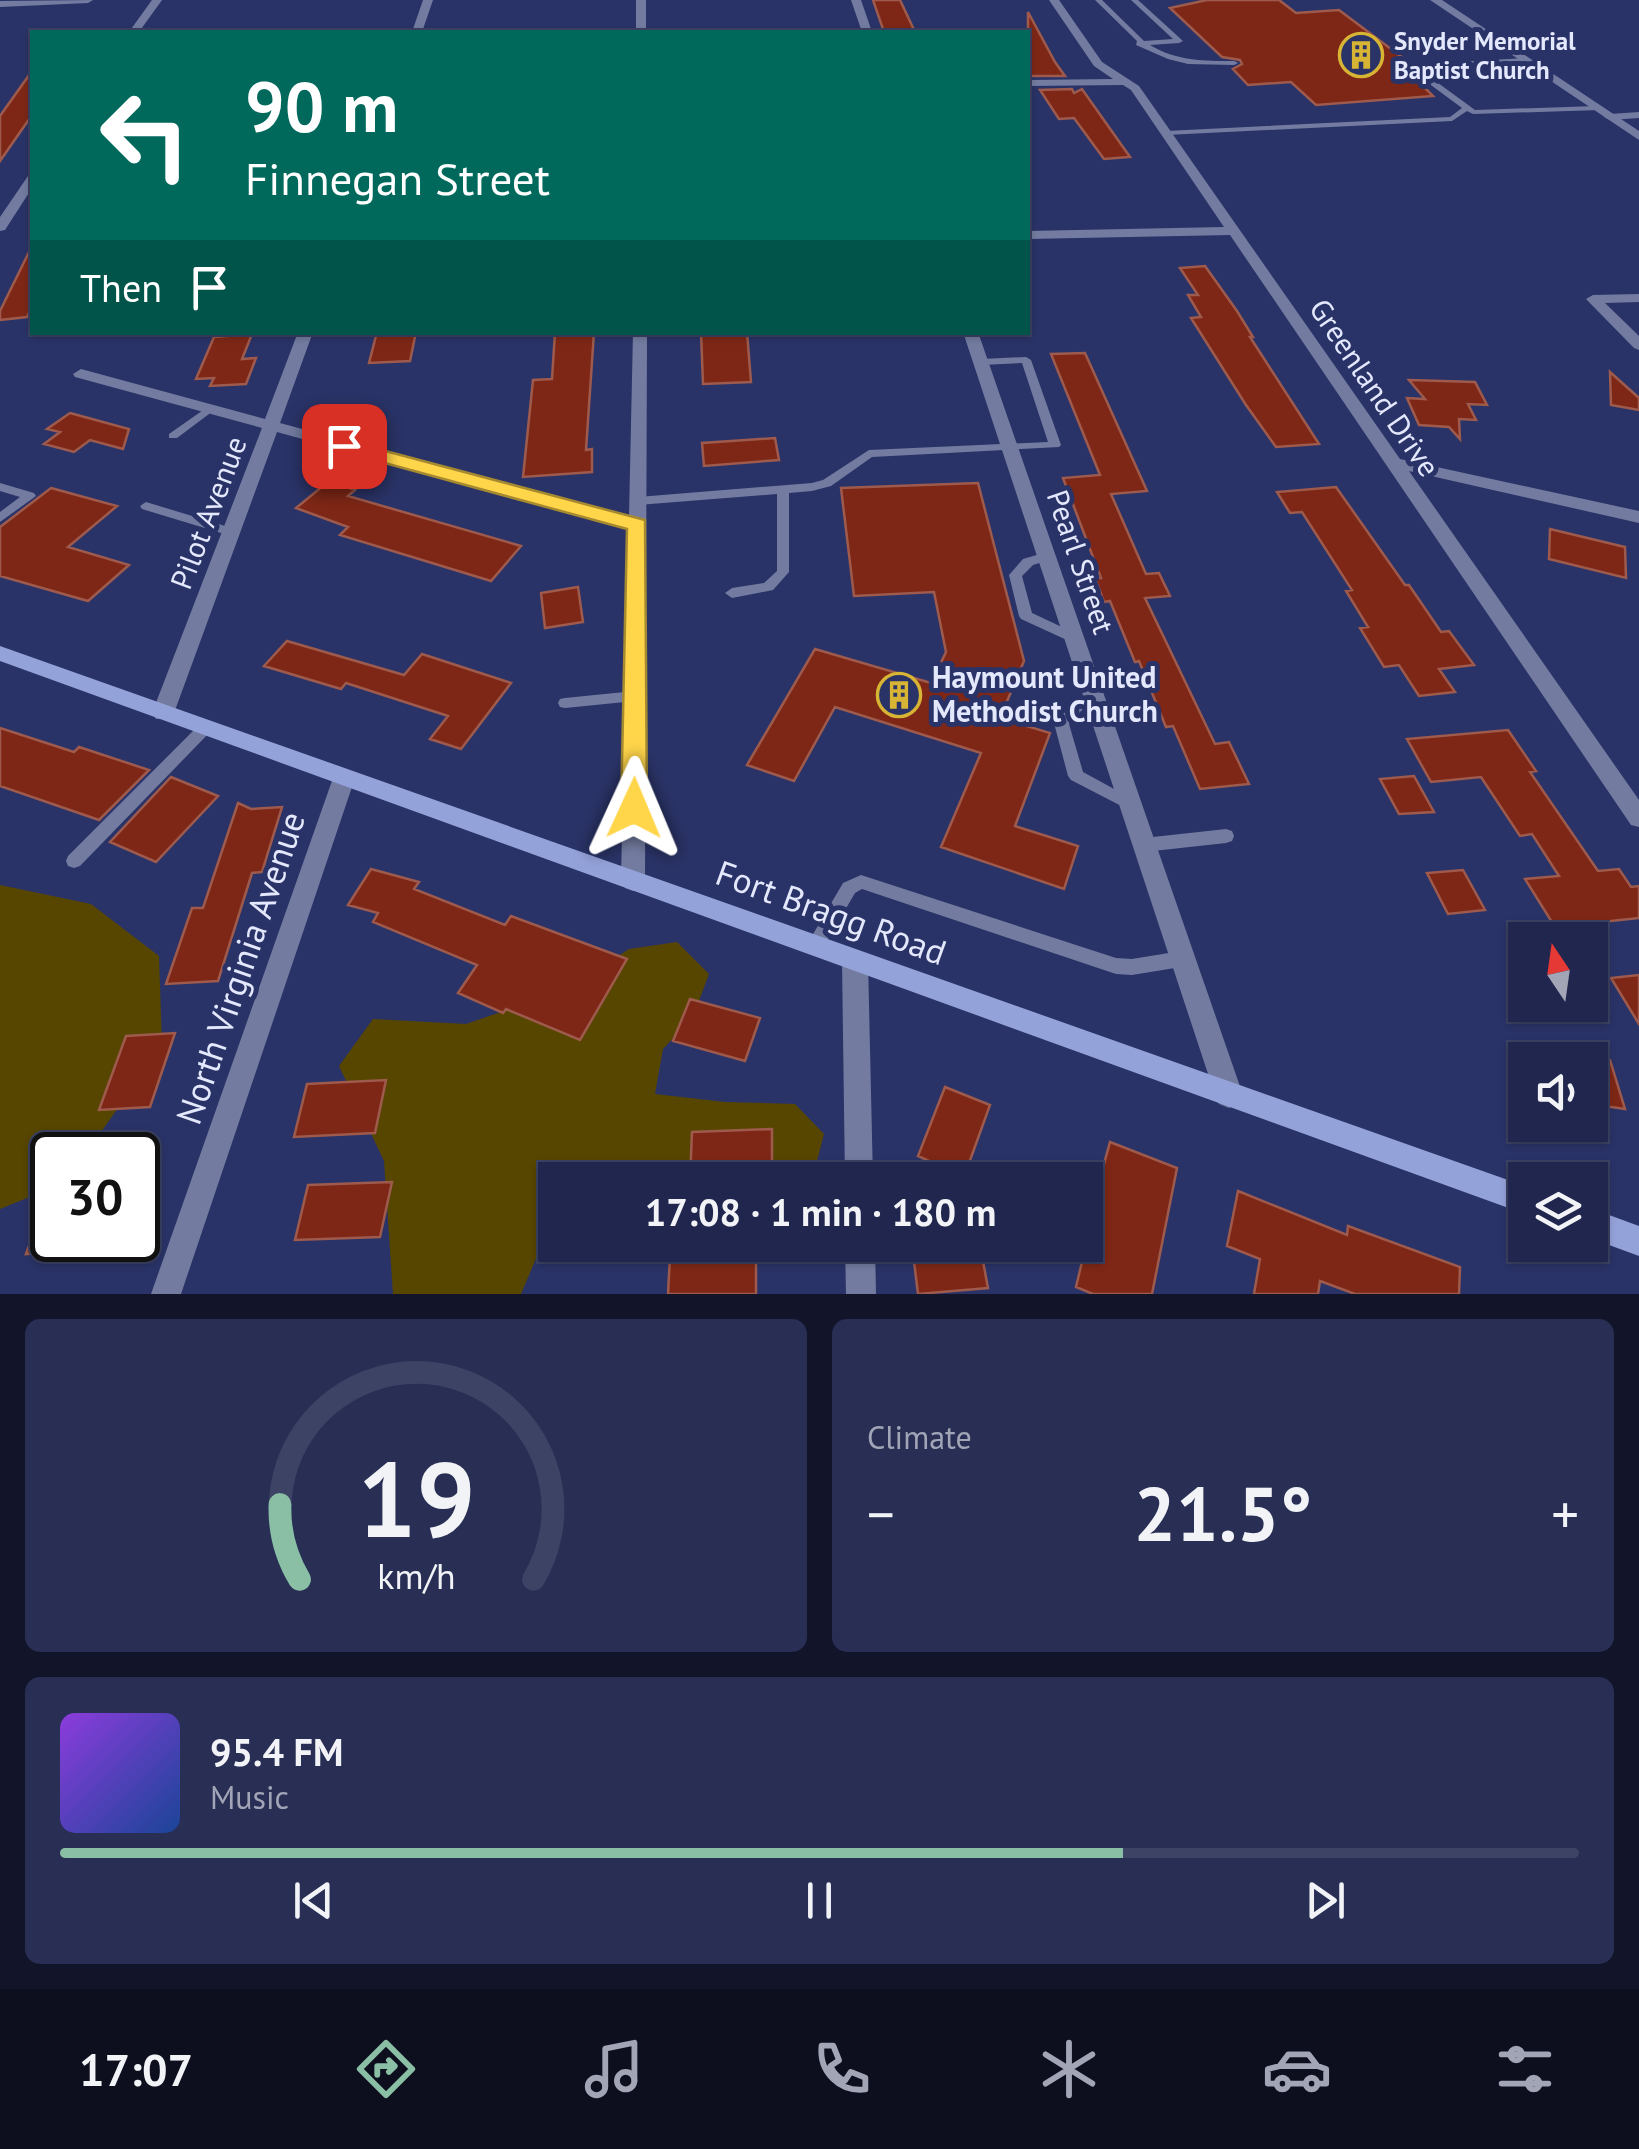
<!DOCTYPE html>
<meta charset="utf-8">
<style>
:root{--surface:#20264d;--page:#282e54;--text:#f1f3f6;--muted:#a2a5b6;--line:#3d4365;--accent:#8abfa5}
body{margin:0;font-family:"PT Sans",sans-serif;background:var(--page);color:var(--text);height:100vh;display:flex;flex-direction:column;font-size:38px;white-space:nowrap}
*{box-sizing:border-box;margin:0}
p{font-size:32px;color:var(--muted)}
.icon{flex:none;width:55px;height:55px;fill:none;stroke:currentColor;stroke-width:2;stroke-linecap:round;stroke-linejoin:round}
.map{position:relative;height:1294px;overflow:hidden}
.details{display:flex;flex-direction:column;gap:25px;padding:25px;background:#12152a;flex:1}
.details>*{flex:none}
.top-card{position:absolute;left:30px;top:30px;width:1000px;height:305px;border-radius:0px;box-shadow:0 2px 8px #0004,0 0 0 2px var(--line);background:#00695c;color:#fff;overflow:hidden}
.needle{width:65px;rotate:347deg}
.fabs{position:absolute;left:1508px;top:922px;display:grid;gap:20px}
.fabs a{display:grid;place-items:center;width:100px;height:100px;border-radius:0px;background:var(--surface);box-shadow:0 2px 8px #0004,0 0 0 2px var(--line);font-size:50px}
.speed{position:absolute;left:30px;top:1132px;display:flex;gap:20px;font-size:50px;font-weight:700;text-align:center}
.speed>*{display:grid;place-content:center;width:130px;height:130px;border-radius:50%;background:var(--surface);box-shadow:0 2px 8px #0004,0 0 0 2px var(--line);line-height:1}
.speed .limit{border:5px solid #111;border-radius:15px;background:#fff;color:#111}
.pin{position:absolute;display:grid;place-items:center;width:85px;height:85px;color:#fff;margin:-42px;border-radius:20px;box-shadow:0 5px 15px #0006}
.me{position:absolute;width:110px;margin:-55px;rotate:1deg;stroke-linejoin:round;filter:drop-shadow(0 0 8px #0008)}
.turn{display:flex;align-items:center;gap:35px;height:210px;padding:0 50px;font-size:45px}
.turn .icon{width:130px;height:130px;stroke-width:2.5}
.turn b{display:block;font-size:70px;line-height:85px}
.then{display:flex;align-items:center;height:95px;padding:0 50px;background:#0003;gap:20px;font-size:38px}
.big{font-size:75px;font-weight:600;line-height:1.1}
.details .widget{flex:1;display:flex;flex-direction:column;justify-content:center;gap:15px;min-width:0;padding:0 35px;border-radius:15px;background:var(--page)}
.details .dial{align-items:center;gap:0}
.dial svg{height:260px;overflow:visible;fill:none;stroke:var(--line);stroke-width:7;stroke-linecap:round;text-anchor:middle}
.dial text{fill:var(--text);stroke:none}
.song{display:flex;align-items:center;gap:30px}
.cover{width:120px;height:120px;border-radius:15px;background:linear-gradient(135deg,hsl(270 70% 55%),hsl(220 70% 35%))}
.played{height:10px;border-radius:5px;background:linear-gradient(90deg,var(--accent) 70%,var(--line) 70%)}
.keys{display:flex;justify-content:space-around;direction:ltr}
.heat{display:flex;justify-content:space-between;align-items:center;font-size:55px;direction:ltr}
.details .tiles{flex:1;display:grid;gap:25px;grid-template-columns:1fr 1fr}
.widget:last-child{grid-column:span 2}
.trip{position:absolute;left:538px;top:1162px;width:565px;height:100px;border-radius:0px;background:var(--surface);box-shadow:0 2px 8px #0004,0 0 0 2px var(--line);font-weight:600;line-height:100px;text-align:center}
.dock{display:flex;height:160px;justify-content:space-around;align-items:center;background:#0d0f1f;color:var(--muted)}
.dock .icon{width:70px;height:70px}
.dock .on{color:var(--accent)}
.dock b{font-size:45px;color:var(--text)}
.map>svg:first-child{display:block}
</style>
<div class="map">
<svg width="1639" height="1294" viewBox="0 0 1639 1294">
<rect width="100%" height="100%" fill="#2a3367"/>
<path fill="#574600" d="M 0,885 L 91,904 L 159,956 L 162,1045 L 85,1155 L 52,1155 L 52,1188 L 0,1209 Z
M 677,942 L 709,974 L 693,1017 L 663,1049 L 655,1094 L 725,1102 L 795,1104 L 824,1134 L 812,1180 L 656,1180 L 631,1164 L 575,1180 L 555,1180 L 555,1214 L 521,1294 L 393,1294 L 384,1161 L 339,1066 L 373,1019 L 466,1024 L 570,988 L 629,949 Z"/>
<path fill="#7e2716" stroke="#9e5a4c" stroke-width="2.5" d="M 873,0 L 900,0 L 915,32 L 884,32 Z
M 1207,0 L 1279,0 L 1296,13 L 1339,10 L 1415,67 L 1412,75 L 1433,96 L 1316,105 L 1291,82 L 1248,85 L 1233,69 L 1242,64 L 1240,60 L 1222,57 L 1170,8 Z
M 1028,12 L 1055,62 L 1065,76 L 1031,76 L 1028,71 Z
M 32,71 L 32,115 L 0,161 L 0,116 Z
M 1072,89 L 1074,93 L 1082,89 L 1130,157 L 1104,159 L 1074,118 L 1059,119 L 1040,90 Z
M 32,246 L 32,306 L 27,317 L 0,320 L 0,311 Z
M 1205,266 L 1237,311 L 1253,337 L 1250,337 L 1319,444 L 1276,447 L 1246,405 L 1191,318 L 1201,317 L 1188,295 L 1198,295 L 1180,268 Z
M 377,332 L 416,332 L 410,361 L 369,363 Z
M 555,332 L 594,332 L 586,450 L 592,449 L 592,472 L 523,477 L 533,380 L 552,379 Z
M 701,332 L 747,332 L 751,382 L 703,384 Z
M 252,334 L 242,359 L 256,358 L 246,384 L 210,386 L 214,378 L 196,379 L 214,337 Z
M 1085,353 L 1147,491 L 1111,494 L 1146,574 L 1159,573 L 1170,596 L 1145,598 L 1215,744 L 1229,742 L 1249,784 L 1200,789 L 1173,726 L 1166,727 L 1139,661 L 1135,662 L 1110,601 L 1104,602 L 1095,578 L 1101,578 L 1063,478 L 1100,475 L 1051,354 Z
M 1610,372 L 1639,398 L 1639,410 L 1611,405 Z
M 1409,380 L 1475,382 L 1487,405 L 1468,404 L 1476,420 L 1459,419 L 1460,439 L 1449,427 L 1419,425 L 1407,398 L 1425,399 Z
M 70,413 L 129,429 L 123,449 L 90,440 L 74,452 L 44,444 L 60,432 L 47,429 Z
M 775,438 L 779,460 L 704,466 L 702,443 Z
M 329,481 L 355,490 L 348,496 L 521,546 L 491,581 L 340,535 L 348,527 L 296,508 Z
M 978,483 L 1024,661 L 1000,718 L 1050,733 L 1015,826 L 1078,846 L 1064,889 L 941,847 L 981,753 L 835,707 L 794,781 L 747,765 L 815,649 L 931,683 L 946,652 L 934,592 L 854,596 L 841,488 Z
M 1336,487 L 1405,585 L 1409,585 L 1441,632 L 1449,631 L 1474,665 L 1439,669 L 1455,692 L 1419,696 L 1399,665 L 1384,667 L 1360,628 L 1368,627 L 1346,591 L 1352,590 L 1302,512 L 1290,513 L 1277,492 Z
M 51,488 L 117,506 L 68,547 L 129,565 L 88,601 L 0,576 L 0,527 Z
M 1550,529 L 1625,547 L 1626,578 L 1549,559 Z
M 578,587 L 583,622 L 545,628 L 541,593 Z
M 287,641 L 404,675 L 422,654 L 511,683 L 461,749 L 430,739 L 448,716 L 346,683 L 341,689 L 264,666 Z
M 0,728 L 74,752 L 79,747 L 149,770 L 99,820 L 0,786 Z
M 1508,730 L 1536,771 L 1530,772 L 1598,871 L 1619,869 L 1631,887 L 1639,886 L 1639,918 L 1555,927 L 1525,879 L 1559,876 L 1532,834 L 1520,836 L 1481,777 L 1431,782 L 1407,739 Z
M 1414,776 L 1434,812 L 1399,814 L 1380,779 Z
M 171,777 L 218,796 L 156,862 L 110,842 Z
M 238,803 L 251,809 L 282,807 L 262,872 L 252,873 L 218,981 L 166,984 L 192,908 L 203,908 Z
M 371,869 L 419,882 L 414,889 L 505,925 L 511,916 L 627,959 L 580,1040 L 506,1009 L 503,1013 L 458,993 L 477,965 L 373,922 L 378,913 L 348,905 Z
M 1463,870 L 1485,910 L 1448,914 L 1427,873 Z
M 1639,975 L 1639,1024 L 1611,978 Z
M 690,999 L 760,1018 L 745,1061 L 673,1041 Z
M 175,1033 L 150,1107 L 99,1110 L 126,1036 Z
M 1590,1057 L 1610,1060 L 1625,1109 L 1590,1104 Z
M 386,1080 L 375,1133 L 294,1137 L 307,1084 Z
M 945,1087 L 990,1105 L 964,1177 L 918,1156 Z
M 772,1129 L 772,1180 L 690,1180 L 692,1132 Z
M 1110,1142 L 1177,1168 L 1152,1294 L 1093,1294 L 1076,1287 L 1092,1220 L 1085,1217 L 1085,1169 L 1101,1175 Z
M 392,1182 L 380,1237 L 295,1240 L 308,1185 Z
M 50,1188 L 52,1252 L 26,1254 Z
M 1238,1191 L 1347,1235 L 1348,1226 L 1460,1267 L 1459,1294 L 1355,1294 L 1320,1281 L 1318,1294 L 1254,1294 L 1260,1259 L 1227,1246 Z
M 912,1245 L 980,1245 L 988,1288 L 918,1294 Z
M 756,1253 L 756,1294 L 668,1294 L 670,1256 Z"/>
<g fill="none" stroke-linecap="round" stroke-linejoin="round">
<path fill="#737ca0" fill-rule="evenodd" d="M 1095,0 L 1102,0 L 1144,41 L 1173,39 L 1131,0 L 1138,0 L 1183,41 L 1179,43 L 1150,45 C 1176,61 1204,61 1234,61 L 1238,63 L 1234,65 L 1188,64 L 1168,59 L 1136,45 L 1137,41 Z
M 1527,58 L 1528,60 L 1524,62 L 1426,68 L 1423,72 L 1475,110 L 1596,106 L 1600,108 L 1599,110 L 1473,114 L 1467,111 L 1452,121 L 1166,135 L 1162,133 L 1166,131 L 1450,117 L 1462,108 L 1416,74 L 1421,64 Z
M 1026,357 L 1031,360 L 1061,445 L 1059,447 L 872,457 L 831,486 L 812,491 L 789,493 L 789,572 L 773,590 L 732,598 L 725,593 L 732,588 L 764,583 L 777,571 L 777,494 L 638,505 L 632,501 L 638,497 L 812,483 L 823,480 L 869,450 L 1048,442 L 1022,363 L 981,365 L 976,362 L 981,359 Z
M 209,406 L 215,409 L 213,411 L 177,438 L 169,438 L 169,434 Z
M 0,483 L 34,493 L 36,496 L 0,522 L 0,512 L 20,497 L 0,491 Z
M 146,502 L 235,529 L 237,532 L 231,536 L 142,509 L 140,506 Z
M 1047,552 L 1052,553 L 1053,556 L 1052,559 L 1033,565 L 1022,576 L 1032,613 L 1079,635 L 1081,638 L 1079,641 L 1069,641 L 1021,619 L 1019,616 L 1009,575 L 1023,559 Z
M 635,691 L 640,692 L 642,696 L 640,700 L 635,701 L 565,708 L 560,707 L 558,703 L 560,699 L 565,698 Z
M 1094,692 L 1099,693 L 1101,697 L 1099,701 L 1081,711 L 1069,724 L 1083,772 L 1136,801 L 1139,805 L 1136,809 L 1131,811 L 1071,780 L 1068,776 L 1054,723 L 1071,703 Z
M 205,722 L 210,724 L 212,728 L 210,732 L 80,866 L 74,868 L 68,866 L 66,861 L 68,856 L 200,724 Z
M 1226,829 L 1232,831 L 1234,836 L 1232,841 L 1226,843 L 1144,852 L 1138,850 L 1136,845 L 1138,840 L 1144,838 Z
M 861,875 L 1116,958 L 1132,959 L 1181,951 L 1187,954 L 1190,959 L 1187,964 L 1181,967 L 1132,975 L 1116,974 L 862,889 L 855,893 L 821,951 L 815,954 L 809,951 L 806,946 L 809,941 L 843,883 Z"/>
<path fill="#737ca0" fill-rule="evenodd" d="M 93,0 L 88,3 L 0,7 L 0,1 Z
M 152,0 L 162,0 L 139,32 L 129,32 Z
M 423,0 L 433,0 L 422,32 L 412,32 Z
M 636,0 L 646,0 L 646,32 L 636,32 Z
M 851,0 L 861,0 L 872,32 L 862,32 Z
M 1049,0 L 1059,0 L 1102,62 L 1139,86 L 1400,459 L 1639,511 L 1639,523 L 1409,471 L 1639,800 L 1639,827 L 1631,825 L 1230,235 L 1028,239 L 1028,231 L 1224,227 L 1131,90 L 1123,85 L 1028,86 L 1028,80 L 1113,79 L 1094,66 Z
M 1639,112 L 1639,118 L 1610,120 L 1604,117 L 1610,114 Z
M 32,175 L 32,188 L 5,230 L 0,231 L 0,217 L 28,176 Z
M 1639,294 L 1639,302 L 1605,303 L 1639,336 L 1639,350 L 1634,348 L 1586,299 L 1593,295 Z
M 298,332 L 313,332 L 280,423 L 629,517 L 633,332 L 647,332 L 645,881 L 641,888 L 633,891 L 625,888 L 621,881 L 628,529 L 277,432 L 174,713 L 170,719 L 156,719 L 152,713 L 262,428 L 75,377 L 73,374 L 81,369 L 265,419 Z
M 963,332 L 978,332 L 1243,1095 L 1239,1104 L 1229,1108 L 1219,1104 L 1215,1095 Z
M 344,769 L 352,772 L 355,778 L 181,1294 L 151,1294 L 333,778 L 336,772 Z
M 855,950 L 864,953 L 868,961 L 873,1180 L 845,1180 L 842,961 L 846,953 Z
M 845,1245 L 875,1245 L 876,1294 L 846,1294 Z"/>
<path fill="#737ca0" fill-rule="evenodd" d="M 1430,0 L 1442,0 L 1639,131 L 1639,140 Z"/>
<path fill="#94a2da" fill-rule="evenodd" d="M 0,646 L 1525,1186 L 1525,1214 L 0,661 Z
M 1590,1208 L 1639,1226 L 1639,1256 L 1590,1238 Z"/>
</g>
<path fill="#ffd54a" stroke="#a68a30" stroke-width="2.5" d="M 344,440 L 645,520 L 647,808 L 643,815 L 634,818 L 625,815 L 621,808 L 627,529 L 337,450 L 335,446 Z"/>
<defs>
<symbol id="building-ring" viewBox="-11 -11 22 22"><circle r="9.5" fill="#2a3367" stroke="#d7b434" stroke-width="1.5"/><path d="M-4-6H4V6H1V3H-1V6H-4ZM-2.5-4.3h1.7v1.8h-1.7ZM.8-4.3h1.7v1.8H.8ZM-2.5-1h1.7V.8h-1.7ZM.8-1h1.7V.8H.8Z" fill="#d7b434"/></symbol>
</defs>
<g fill-rule="evenodd">
<use href="#building-ring" x="1336" y="30" width="50" height="50"/>
<use href="#building-ring" x="874" y="670" width="50" height="50"/>
</g>
<g text-anchor="middle" stroke-width="10" stroke-linejoin="round" paint-order="stroke">
<g font-size="25" font-weight="bold" fill="#e3e8fc" stroke="#2a3367" text-anchor="start">
<text x="1394" y="50">Snyder Memorial<tspan x="1394" dy="29">Baptist Church</tspan></text>
</g>
<g font-size="30" fill="#e3e8fc" stroke="#2a3367">
<text transform="translate(1374 388) rotate(56)" y="10">Greenland Drive</text>
<text transform="translate(209 513) rotate(-69)" y="10">Pilot Avenue</text>
<text transform="translate(1080 562) rotate(71)" y="10">Pearl Street</text>
</g>
<g font-size="30" font-weight="bold" fill="#e3e8fc" stroke="#2a3367" text-anchor="start">
<text x="932" y="688">Haymount United<tspan x="932" dy="34">Methodist Church</tspan></text>
</g>
<g font-size="35" fill="#e3e8fc" stroke="#2a3367">
<text transform="translate(831 913) rotate(20)" y="12">Fort Bragg Road</text>
<text transform="translate(241 968) rotate(-71)" y="12">North Virginia Avenue</text>
</g>
</g>
</svg>
<div class="fabs">
<a><svg class="needle" viewBox="-14 -14 28 28"><path d="M0-13l5 13h-10z" fill="#e53935"/><path d="M0 13l5-13h-10z" fill="#a2a5b6"/></svg></a>
<a><svg class="icon" aria-label="sound" viewBox="0 0 24 24"><path d="M4 9h4l5-4v14l-5-4H4zM17 9q2 3 0 6"/></svg></a>
<a><svg class="icon" aria-label="layers" viewBox="0 0 24 24"><path d="M12 4l9 5-9 5-9-5zM3 14l9 5 9-5"/></svg></a>
</div>
<div class="speed"><div class="limit">30</div></div>
<div class="pin" style="left:344px;top:446px;background:#d93025"><svg class="icon" aria-label="arrive" viewBox="0 0 24 24"><path d="M6 21V4h12l-3 4 3 4H6"/></svg></div>
<svg class="me" style="left:634px;top:808px" viewBox="-20 -20 40 40"><path d="M0-17L14 15 0 8-14 15z" fill="#ffd54a" stroke="#fff" stroke-width="4"/></svg>
<div class="trip">17:08 · 1 min · 180 m</div>
<div class="top-card">
<div class="turn"><svg class="icon" aria-label="left" viewBox="0 0 24 24"><path d="M17 20v-9H6M10 6l-5 5 5 5"/></svg><div><b>90 m</b>Finnegan Street</div></div>
<div class="then">Then<svg class="icon" aria-label="arrive" viewBox="0 0 24 24"><path d="M6 21V4h12l-3 4 3 4H6"/></svg></div>
</div>
</div>
<section class="details">
<div class="tiles">
<div class="widget dial"><svg viewBox="0 0 100 80">
<path d="M14 69A42 42 0 1 1 86 69"/>
<path d="M14 69A42 42 0 0 1 8 46" stroke="#8abfa5"/>
<text x="50" y="56" font-size="32" font-weight="700">19</text>
<text x="50" y="72" font-size="11">km/h</text>
</svg></div>
<div class="widget"><p>Climate</p>
<div class="heat"><a>−</a><b class="big">21.5°</b><a>+</a></div>
</div>
<div class="widget">
<div class="song"><i class="cover"></i><div><b>95.4 FM</b><p>Music</p></div></div>
<div class="played"></div>
<div class="keys"><svg class="icon" aria-label="previous" viewBox="0 0 24 24"><path d="M18 5L8 12l10 7zM5 5v14"/></svg><svg class="icon" aria-label="pause" viewBox="0 0 24 24"><path d="M8 5v14M16 5v14"/></svg><svg class="icon" aria-label="next" viewBox="0 0 24 24"><path d="M6 5l10 7-10 7zM19 5v14"/></svg></div>
</div>
</div>
</section>
<nav class="dock">
<b>17:07</b>
<svg class="icon on" aria-label="directions" viewBox="0 0 24 24"><path d="M12 3l9 9-9 9-9-9zM9 14v-3h6M13 9l2 2-2 2"/></svg>
<svg class="icon" aria-label="music" viewBox="0 0 24 24"><path d="M9 18V5l10-2v13"/><circle cx="6" cy="18" r="3"/><circle cx="16" cy="16" r="3"/></svg>
<svg class="icon" aria-label="phone" viewBox="0 0 24 24"><path d="M5 4h4l2 5-3 2q2 4 5 5l2-3 5 2v4C11 20 4 13 5 4z"/></svg>
<svg class="icon" aria-label="climate" viewBox="0 0 24 24"><path d="M12 3v18M4 7l16 10M4 17L20 7"/></svg>
<svg class="icon" aria-label="car" viewBox="0 0 24 24"><path d="M5 17H2v-5l4-1 3-4h7l3 4 3 1v5h-3M9 17h6M6 11h13"/><circle cx="7" cy="17" r="2"/><circle cx="17" cy="17" r="2"/></svg>
<svg class="icon" aria-label="filters" viewBox="0 0 24 24"><path d="M4 7h16M4 17h16"/><circle cx="9" cy="7" r="2"/><circle cx="15" cy="17" r="2"/></svg>
</nav>
